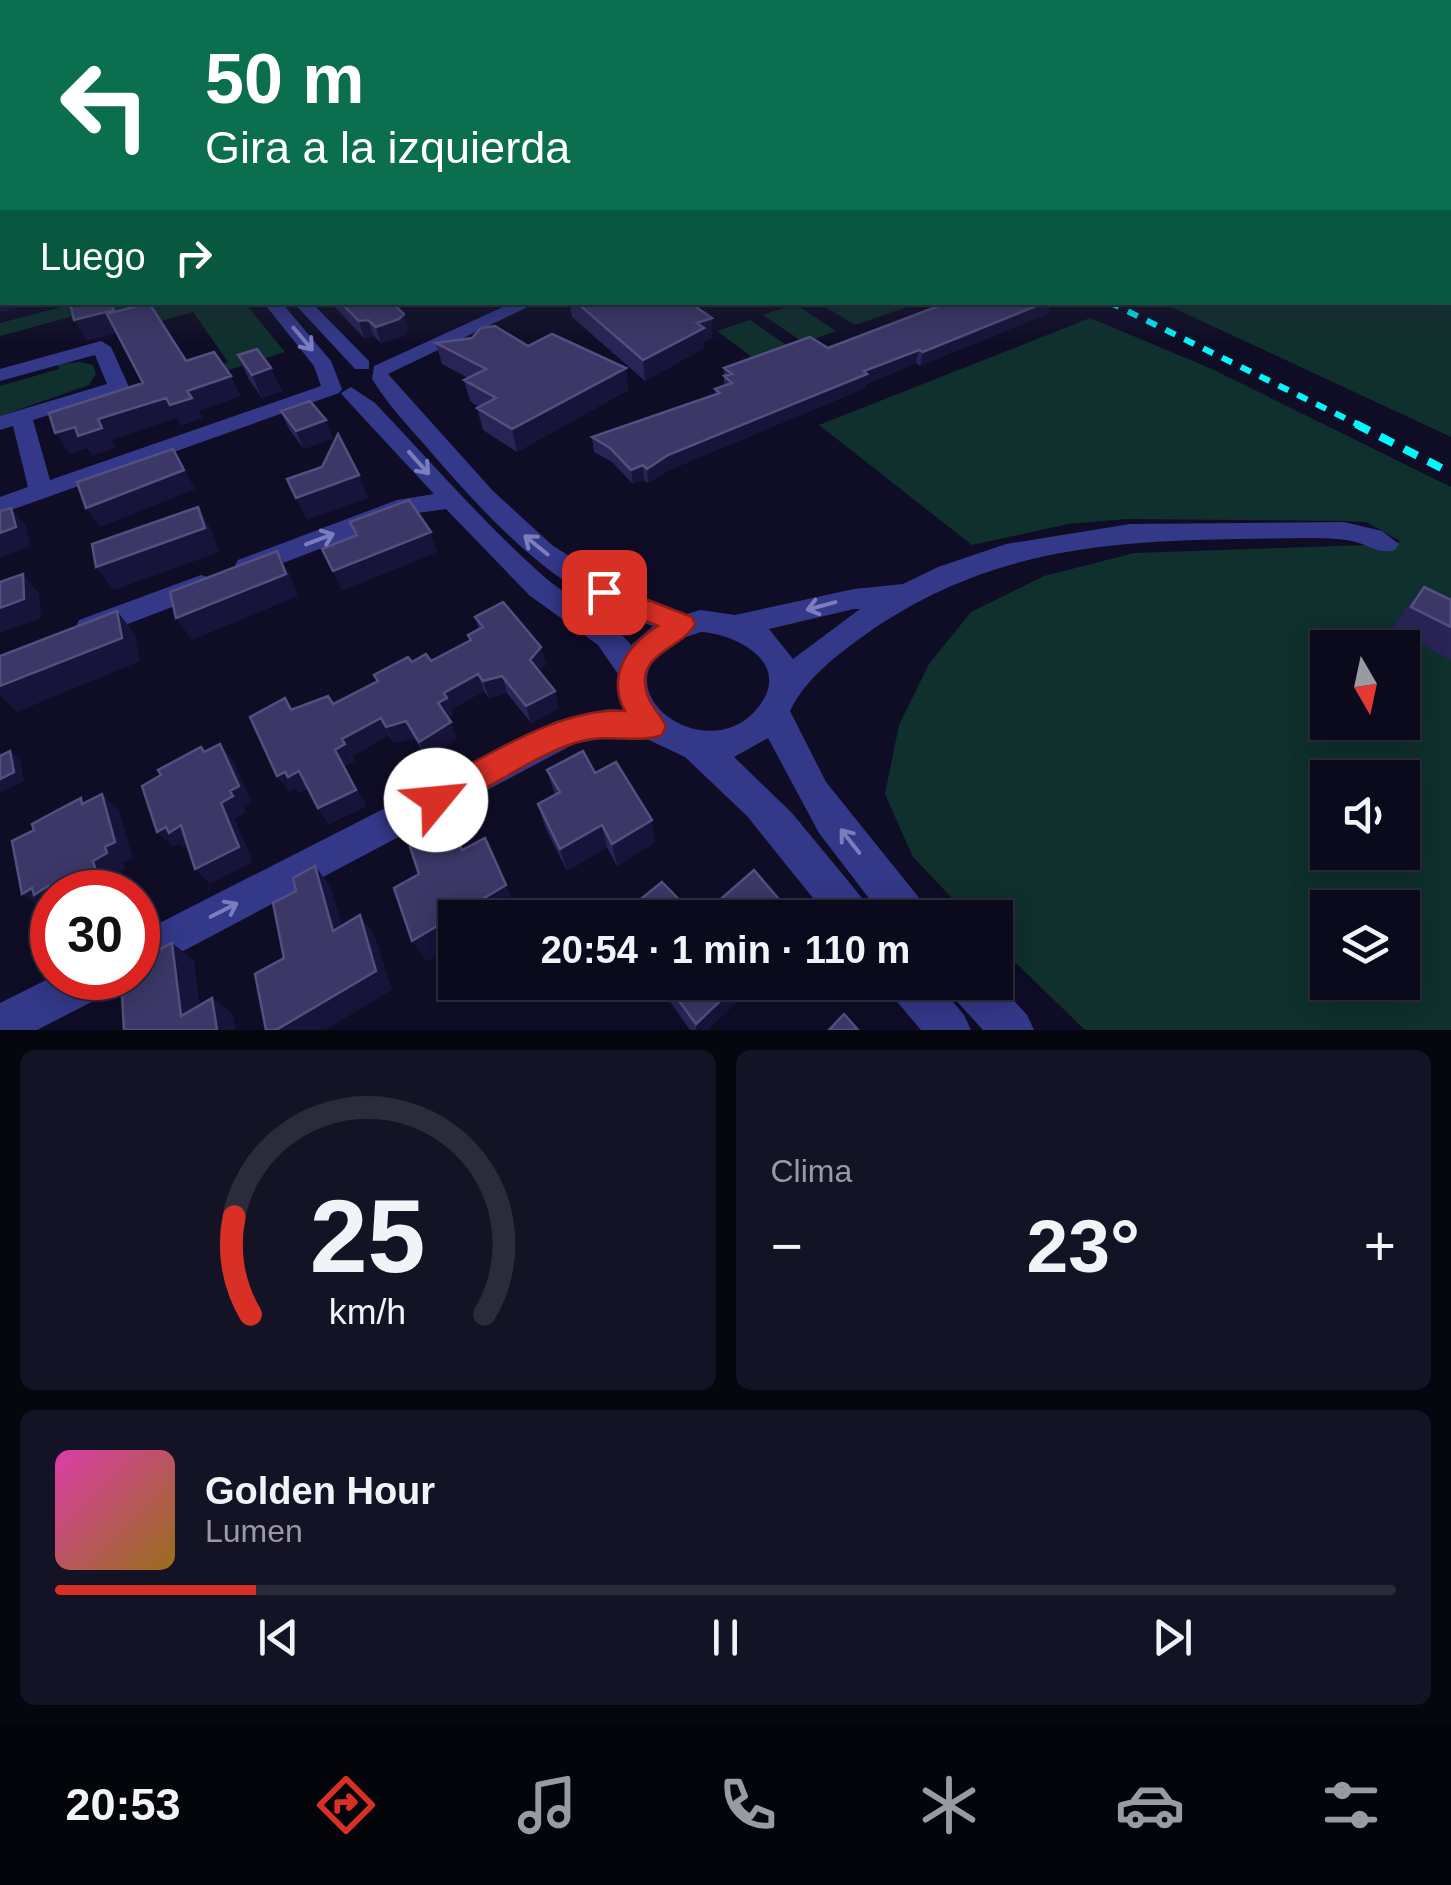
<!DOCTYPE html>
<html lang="es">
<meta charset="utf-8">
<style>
:root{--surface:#0b0a1c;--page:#141325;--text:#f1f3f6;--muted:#9a9aa3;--line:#2b2b3b;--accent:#d93025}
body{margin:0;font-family:Helvetica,sans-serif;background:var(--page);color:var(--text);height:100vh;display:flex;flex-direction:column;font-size:38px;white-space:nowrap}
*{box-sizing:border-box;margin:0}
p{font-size:32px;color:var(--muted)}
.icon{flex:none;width:55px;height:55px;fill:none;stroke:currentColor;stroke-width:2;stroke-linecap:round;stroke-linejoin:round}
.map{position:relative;height:1030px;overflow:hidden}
.details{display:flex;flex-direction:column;gap:20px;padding:20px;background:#06060f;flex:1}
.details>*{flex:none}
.hud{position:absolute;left:0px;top:0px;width:1452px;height:305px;box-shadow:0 5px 25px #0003,0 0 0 2px var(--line);background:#0b6e4f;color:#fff;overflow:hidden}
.needle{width:65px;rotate:171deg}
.buttons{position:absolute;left:1310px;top:630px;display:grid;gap:20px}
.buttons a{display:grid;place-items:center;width:110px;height:110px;border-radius:0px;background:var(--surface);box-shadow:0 5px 25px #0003,0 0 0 2px var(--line);font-size:50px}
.speed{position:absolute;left:30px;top:870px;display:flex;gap:20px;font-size:50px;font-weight:700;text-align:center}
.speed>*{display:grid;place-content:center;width:130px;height:130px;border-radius:50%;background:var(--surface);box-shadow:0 5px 25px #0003,0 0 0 2px var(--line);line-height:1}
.speed .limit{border:15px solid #d22;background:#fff;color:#111}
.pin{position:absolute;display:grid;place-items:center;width:85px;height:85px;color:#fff;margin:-42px;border-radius:20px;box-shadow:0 5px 15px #0006}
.me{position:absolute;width:110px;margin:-55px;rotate:62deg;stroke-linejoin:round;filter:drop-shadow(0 0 8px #0008)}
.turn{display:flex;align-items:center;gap:35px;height:210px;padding:0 40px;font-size:45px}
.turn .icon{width:130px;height:130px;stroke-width:2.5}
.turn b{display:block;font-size:70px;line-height:85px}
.then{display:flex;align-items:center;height:95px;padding:0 40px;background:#0003;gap:20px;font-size:38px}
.big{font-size:75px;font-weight:700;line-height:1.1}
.details .tile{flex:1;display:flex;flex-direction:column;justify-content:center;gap:15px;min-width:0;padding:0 35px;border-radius:15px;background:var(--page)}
.details .dial{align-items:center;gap:0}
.dial svg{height:260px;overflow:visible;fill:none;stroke:var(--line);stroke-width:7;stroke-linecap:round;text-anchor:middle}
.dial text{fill:var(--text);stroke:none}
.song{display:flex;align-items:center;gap:30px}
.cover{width:120px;height:120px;border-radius:15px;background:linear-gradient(135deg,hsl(320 70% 55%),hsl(40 70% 35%))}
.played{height:10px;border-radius:5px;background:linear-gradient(90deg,var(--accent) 15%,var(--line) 15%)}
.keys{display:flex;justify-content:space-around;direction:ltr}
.heat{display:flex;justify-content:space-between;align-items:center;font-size:55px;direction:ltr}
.details .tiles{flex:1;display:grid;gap:20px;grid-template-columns:1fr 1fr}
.tile:last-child{grid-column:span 2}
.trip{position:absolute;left:438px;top:900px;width:575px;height:100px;border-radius:0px;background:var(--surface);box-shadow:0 5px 25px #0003,0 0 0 2px var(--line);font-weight:700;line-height:100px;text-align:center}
.dock{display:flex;height:160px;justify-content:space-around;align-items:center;background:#04040b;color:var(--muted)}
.dock .icon{width:70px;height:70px}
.dock .current{color:var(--accent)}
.dock b{font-size:45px;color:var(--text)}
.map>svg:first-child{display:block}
</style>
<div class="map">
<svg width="1451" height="1030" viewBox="0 0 1451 1030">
<rect width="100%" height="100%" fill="#0f0d26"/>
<path fill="#0f302c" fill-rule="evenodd" d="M 1451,234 L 1451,437 L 1163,303 L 1450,302 Z
M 78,303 L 245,303 L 285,352 L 89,415 L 86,408 L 228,362 L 193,312 L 125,331 L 111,306 L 0,336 L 0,323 Z
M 819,303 L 919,303 L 855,325 Z
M 795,304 L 836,331 L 804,343 L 763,315 Z
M 1090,318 L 1212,369 L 1451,487 L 1451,1030 L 1085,1030 L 995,943 L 995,918 L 970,917 L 913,857 L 885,794 L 899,725 L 929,664 L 971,612 L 1044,576 L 1134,553 L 1396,544 L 1400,541 L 1366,522 L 1345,521 L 1127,519 L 1068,524 L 972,545 L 819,425 ZM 1328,648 L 1402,648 L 1402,722 L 1328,722 ZM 1328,778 L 1402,778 L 1402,852 L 1328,852 ZM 1328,908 L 1402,908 L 1402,982 L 1328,982 Z
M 750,320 L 791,348 L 757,361 L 717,331 Z
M 80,362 L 93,365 L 96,374 L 89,385 L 0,416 L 0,386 L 59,369 L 58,364 Z"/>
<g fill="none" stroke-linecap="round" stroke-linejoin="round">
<path fill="#333889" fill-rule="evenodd" d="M 1450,205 L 1451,205 L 1451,213 L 1450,213 Z
M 263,302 L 281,302 L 331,361 L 342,389 L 339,393 L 0,514 L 0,497 L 28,487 L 13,426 L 0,430 L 0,416 L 107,384 L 95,355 L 0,381 L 0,369 L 101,341 L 111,347 L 129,387 L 126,391 L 33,420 L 50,480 L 321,386 L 314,366 Z
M 293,302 L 311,302 L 369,361 L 369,369 L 355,369 Z
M 514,302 L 538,302 L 388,374 L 493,491 L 552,545 L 619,588 L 687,614 L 700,610 L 735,615 L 854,589 L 903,584 L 938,567 L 1006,544 L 1130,524 L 1344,522 L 1382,531 L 1399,544 L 1395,550 C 1379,555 1368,544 1352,541 C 1337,538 1322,538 1307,538 C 1146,540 1007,536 869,632 C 838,654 806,678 790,711 L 826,782 L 924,904 L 929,918 L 884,918 L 819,833 L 768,738 L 734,757 L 792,813 L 867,904 L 872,918 L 829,918 L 747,816 L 685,757 L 649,740 L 608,737 L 574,744 L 138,975 L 138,934 L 556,721 L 608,709 L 626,710 L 617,687 L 618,674 L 598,645 L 529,595 L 446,509 L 410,514 L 247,577 L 238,574 L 234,567 L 238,560 L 397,500 L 434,494 L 344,397 L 341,393 L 351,387 L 375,403 C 430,461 482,521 541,574 C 570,600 607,614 631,645 L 653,626 C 561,597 492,523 430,451 C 410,428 388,405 372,379 L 374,366 ZM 860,609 L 793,659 L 769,629 L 854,609 ZM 701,632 C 736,634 791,662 760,705 C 713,770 604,698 665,647 C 674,639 690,636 701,632 Z
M 201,575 L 211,578 L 215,585 L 211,592 L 89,639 L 79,636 L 75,628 L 79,620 Z
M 52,977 L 115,978 L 109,993 L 37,1030 L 0,1030 L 0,1003 Z
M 995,980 L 1027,1015 L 1034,1030 L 983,1030 L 953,997 L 947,982 Z
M 887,982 L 936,982 L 964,1015 L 971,1030 L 921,1030 L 893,997 Z"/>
<path stroke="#00fafc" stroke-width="6" stroke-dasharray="11 10" stroke-linecap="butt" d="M 1109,302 L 1361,426"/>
<path stroke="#00fafc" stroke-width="8" stroke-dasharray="15 12" stroke-linecap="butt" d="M 1356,424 L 1451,473"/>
</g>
<path fill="#292455" d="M 330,302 L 391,302 L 404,314 L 409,330 L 404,336 L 381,343 L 374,336 L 364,338 Z
M 570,302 L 689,302 L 712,318 L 712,338 L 704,341 L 704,348 L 645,381 L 572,317 Z
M 1049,313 L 920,366 L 916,363 L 866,384 L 865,388 L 669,470 L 648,483 L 644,480 L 633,484 L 612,462 L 594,452 L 592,437 L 715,394 L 715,389 L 724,386 L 724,368 Z
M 436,343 L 528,346 L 626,368 L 628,390 L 517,452 L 483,430 L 477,408 L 479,407 L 470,401 L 464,380 L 468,378 L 442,364 Z
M 238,355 L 282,391 L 262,398 L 248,378 Z
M 281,411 L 333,438 L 304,449 L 289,429 Z
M 1424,587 L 1451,600 L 1451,660 L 1392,629 L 1405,609 Z
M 475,617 L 541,647 L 546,664 L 539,671 L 559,708 L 531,723 L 507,693 L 489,698 L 484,691 L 451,709 L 453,714 L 447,718 L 457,739 L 427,758 L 414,738 L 394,743 L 389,735 L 352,756 L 354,761 L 344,766 L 366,806 L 329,824 L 318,808 L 308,788 L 299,793 L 296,788 L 289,792 L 292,710 L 333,704 L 412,662 L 431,661 L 469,641 L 468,635 L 479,629 Z
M 547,770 L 595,773 L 655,842 L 617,866 L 607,847 L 567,871 L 545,827 L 538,804 L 555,795 Z
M 656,982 L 750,982 L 750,989 L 707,1030 L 690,1030 Z"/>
<path fill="#17133a" d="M 2,288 L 2,302 L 40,302 L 0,313 L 0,289 Z
M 1046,302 L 1052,302 L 1049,313 L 920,366 L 923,352 Z
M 114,310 L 125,331 L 87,341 L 74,320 Z
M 404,314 L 409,330 L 404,336 L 381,343 L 376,327 Z
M 712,318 L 712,338 L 704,341 L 704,348 L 645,381 L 643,360 L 697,323 Z
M 368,320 L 374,336 L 364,338 L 359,321 Z
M 919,350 L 916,363 L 866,384 L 865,388 L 669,470 L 648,483 L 647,469 L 668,455 L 864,371 Z
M 271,368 L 282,391 L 262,398 L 252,375 Z
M 626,368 L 628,390 L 517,452 L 512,429 Z
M 231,376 L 241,396 L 199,411 L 203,418 L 181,426 L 177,418 L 112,440 L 115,448 L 92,456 L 87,448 L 70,454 L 55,433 Z
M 326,420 L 333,438 L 304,449 L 296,431 Z
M 173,449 L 195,489 L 100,527 L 86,508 Z
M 643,465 L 644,480 L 633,484 L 631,470 Z
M 359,475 L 368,498 L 307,520 L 296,498 Z
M 198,507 L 212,531 L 219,552 L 114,590 L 96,567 Z
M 11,508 L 26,526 L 31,546 L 0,558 L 0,533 Z
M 431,532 L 437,552 L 342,591 L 333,571 Z
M 277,551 L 289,573 L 298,596 L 192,640 L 176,618 Z
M 23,574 L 39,593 L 41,618 L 0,633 L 0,608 Z
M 117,611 L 135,634 L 140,661 L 17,712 L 0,695 L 0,686 Z
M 541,647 L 546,664 L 534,677 L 530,660 Z
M 478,674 L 484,691 L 451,709 L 453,714 L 444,719 L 438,703 L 444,693 Z
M 502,676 L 507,693 L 489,698 L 483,681 Z
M 555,691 L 559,708 L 531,723 L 526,706 Z
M 381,718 L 389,735 L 352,756 L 342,739 Z
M 406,721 L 414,738 L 394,743 L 386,727 Z
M 451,722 L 457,739 L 427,758 L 419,742 Z
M 220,744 L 233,760 L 252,802 L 244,807 L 246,812 L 235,819 L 253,862 L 210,884 L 195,869 L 221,803 L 230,791 Z
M 345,744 L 354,761 L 344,766 L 366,806 L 329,824 L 318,808 L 335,750 Z
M 10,751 L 20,760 L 24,781 L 0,793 L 0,779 Z
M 299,771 L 310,787 L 299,793 L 296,788 L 289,792 L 277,776 L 285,772 Z
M 102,794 L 119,810 L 133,858 L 123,863 L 125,869 L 112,877 L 116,892 L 94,892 L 93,861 L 105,847 Z
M 652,820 L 655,842 L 617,866 L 612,844 Z
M 181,825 L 196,841 L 184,848 L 180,844 L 173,847 L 157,832 L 166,827 Z
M 602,825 L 607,847 L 567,871 L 560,849 Z
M 315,866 L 331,887 L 349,950 L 333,931 Z
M 506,885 L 516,908 L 501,918 L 455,918 L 455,945 L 427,962 L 412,941 Z
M 48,886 L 52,908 L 49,906 L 43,909 L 22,894 L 32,888 Z
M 783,904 L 782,918 L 768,918 Z
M 360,915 L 375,936 L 392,990 L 325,1030 L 276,1030 Z
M 172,943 L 194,960 L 203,1030 L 181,1016 Z
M 740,982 L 750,982 L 750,989 L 707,1030 L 696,1030 L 696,1024 Z
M 212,998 L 233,1014 L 236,1030 L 217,1030 Z"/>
<path fill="#3b3767" stroke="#534f7f" stroke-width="2.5" d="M 1450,216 L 1451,217 L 1451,262 L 1450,262 Z
M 0,218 L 2,218 L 2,288 L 0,289 Z
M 70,302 L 109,302 L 114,310 L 74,320 Z
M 340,302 L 391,302 L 404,314 L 399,319 L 376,327 L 368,320 L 359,321 Z
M 576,302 L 689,302 L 712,318 L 697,323 L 704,328 L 643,360 Z
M 949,302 L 1046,302 L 923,352 L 919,350 L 864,371 L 867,374 L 668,455 L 647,469 L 643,465 L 631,470 L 610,448 L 592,437 L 720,393 L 715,389 L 732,383 L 724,376 L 732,374 L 724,368 L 810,337 L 828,348 Z
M 149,303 L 186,361 L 214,352 L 231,376 L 187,391 L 192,398 L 170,405 L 166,398 L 98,419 L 102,428 L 78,436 L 75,427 L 55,433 L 49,413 L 143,383 L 107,314 Z
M 495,326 L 528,346 L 552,334 L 626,368 L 512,429 L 477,408 L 496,398 L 464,380 L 486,369 L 436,343 L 472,338 L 481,328 Z
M 257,349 L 271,368 L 252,375 L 238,355 Z
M 310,401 L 326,420 L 296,431 L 281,411 Z
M 338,434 L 359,475 L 296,498 L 287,479 L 322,467 Z
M 173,449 L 184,470 L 86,508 L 77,482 Z
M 409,500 L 431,532 L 333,571 L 322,549 L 357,535 L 350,522 Z
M 198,507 L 205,528 L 96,567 L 92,544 Z
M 11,508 L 16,527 L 0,533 L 0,511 Z
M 277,551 L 286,574 L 176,618 L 170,592 Z
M 23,574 L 24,599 L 0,608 L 0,582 Z
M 1424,587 L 1451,600 L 1451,627 L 1411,607 Z
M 503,602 L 541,647 L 530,660 L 555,691 L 526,706 L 502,676 L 483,681 L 478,674 L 444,693 L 447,698 L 438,703 L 451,722 L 419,742 L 406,721 L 386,727 L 381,718 L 342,739 L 345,744 L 335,750 L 356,790 L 318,808 L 299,771 L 288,777 L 285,772 L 277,776 L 250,717 L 285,698 L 291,710 L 328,696 L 333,704 L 378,681 L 374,675 L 408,657 L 412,662 L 426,654 L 431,661 L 471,640 L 468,635 L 483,627 L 475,617 Z
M 117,611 L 122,638 L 0,686 L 0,656 Z
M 220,744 L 239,786 L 230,791 L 233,796 L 221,803 L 239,847 L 195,869 L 181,825 L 169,833 L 166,827 L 157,832 L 142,786 L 161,775 L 158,770 L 201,747 L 204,752 Z
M 10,751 L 14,772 L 0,779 L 0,756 Z
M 583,751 L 595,773 L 616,762 L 652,820 L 612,844 L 602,825 L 560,849 L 538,804 L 560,792 L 547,770 Z
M 102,794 L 115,842 L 105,847 L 107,853 L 93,861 L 101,888 L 94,892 L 52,892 L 52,909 L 48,886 L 34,895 L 32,888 L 22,894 L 12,841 L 34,830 L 32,824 L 56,811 L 81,798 L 82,804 Z
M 451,825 L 462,850 L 485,838 L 506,885 L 412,941 L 394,888 L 419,874 L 410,847 Z
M 315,866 L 333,931 L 360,915 L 376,971 L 276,1030 L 266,1030 L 255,974 L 284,958 L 273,903 L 296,891 L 293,878 Z
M 754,870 L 783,904 L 768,918 L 699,918 Z
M 662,882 L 697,918 L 623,918 L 621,915 Z
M 172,943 L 181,1016 L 212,998 L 217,1030 L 124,1030 L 121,978 L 138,978 L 138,961 Z
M 665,982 L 740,982 L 696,1024 Z
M 844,1014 L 858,1030 L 829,1030 Z"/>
<defs><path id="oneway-shaft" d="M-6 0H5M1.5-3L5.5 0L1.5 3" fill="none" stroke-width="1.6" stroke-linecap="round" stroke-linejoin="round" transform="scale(2.5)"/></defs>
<g stroke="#7b7dbe">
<use href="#oneway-shaft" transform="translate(303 339) rotate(50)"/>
<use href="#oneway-shaft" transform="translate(419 463) rotate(48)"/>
<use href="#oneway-shaft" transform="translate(320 539) rotate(-21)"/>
<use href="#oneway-shaft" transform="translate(536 545) rotate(-141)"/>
<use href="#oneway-shaft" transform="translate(821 606) rotate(165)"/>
<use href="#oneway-shaft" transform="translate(850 841) rotate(-128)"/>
<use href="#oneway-shaft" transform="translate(224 910) rotate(-27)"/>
</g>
<linearGradient id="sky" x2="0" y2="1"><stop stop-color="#080715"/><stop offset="0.58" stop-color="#313552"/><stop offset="1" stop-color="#313552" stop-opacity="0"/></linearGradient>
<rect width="1451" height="343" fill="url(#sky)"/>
<path fill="#d93025" stroke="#8d1f18" stroke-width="2.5" d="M 604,583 L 692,617 L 695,624 C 681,651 630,653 649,699 C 653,708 662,717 666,726 L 662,735 C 639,744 608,733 578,742 C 543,751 482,792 447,810 L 436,815 L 424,810 L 420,800 L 424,789 C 482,760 559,706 625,711 C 606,676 628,644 658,626 L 596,599 L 592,592 L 596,586 Z"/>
</svg>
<div class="buttons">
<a><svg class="needle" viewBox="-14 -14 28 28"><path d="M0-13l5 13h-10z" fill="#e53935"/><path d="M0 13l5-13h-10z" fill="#9a9aa3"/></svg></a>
<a><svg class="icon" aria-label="sound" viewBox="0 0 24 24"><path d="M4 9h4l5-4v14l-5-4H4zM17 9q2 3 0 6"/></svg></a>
<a><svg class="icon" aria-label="layers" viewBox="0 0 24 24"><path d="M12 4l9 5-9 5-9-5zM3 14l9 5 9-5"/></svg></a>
</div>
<div class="speed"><div class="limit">30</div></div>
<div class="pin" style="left:604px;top:592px;background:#d93025"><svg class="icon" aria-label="arrive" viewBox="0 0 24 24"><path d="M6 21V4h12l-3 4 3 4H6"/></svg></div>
<svg class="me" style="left:436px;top:800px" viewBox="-20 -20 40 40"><circle r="19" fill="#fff"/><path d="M0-13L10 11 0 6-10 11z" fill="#d93025"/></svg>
<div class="trip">20:54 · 1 min · 110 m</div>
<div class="hud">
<div class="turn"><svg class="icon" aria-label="left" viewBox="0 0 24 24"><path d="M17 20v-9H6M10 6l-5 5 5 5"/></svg><div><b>50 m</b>Gira a la izquierda</div></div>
<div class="then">Luego<svg class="icon" aria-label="right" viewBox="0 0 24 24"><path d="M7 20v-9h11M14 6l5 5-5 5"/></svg></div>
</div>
</div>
<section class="details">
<div class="tiles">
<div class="tile dial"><svg viewBox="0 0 100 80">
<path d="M14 69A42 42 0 1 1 86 69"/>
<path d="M14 69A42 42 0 0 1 9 39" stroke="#d93025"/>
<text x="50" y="56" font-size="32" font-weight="700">25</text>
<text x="50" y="72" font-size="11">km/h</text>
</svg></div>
<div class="tile"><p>Clima</p>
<div class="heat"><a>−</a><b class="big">23°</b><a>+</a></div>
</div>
<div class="tile">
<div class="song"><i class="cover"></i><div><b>Golden Hour</b><p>Lumen</p></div></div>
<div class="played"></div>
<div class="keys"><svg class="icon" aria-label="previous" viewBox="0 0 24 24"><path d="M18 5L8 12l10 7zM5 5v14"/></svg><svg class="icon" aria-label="pause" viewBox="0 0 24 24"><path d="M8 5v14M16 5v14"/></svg><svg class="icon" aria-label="next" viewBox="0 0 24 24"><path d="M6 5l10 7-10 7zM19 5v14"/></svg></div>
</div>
</div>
</section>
<nav class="dock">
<b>20:53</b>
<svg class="icon current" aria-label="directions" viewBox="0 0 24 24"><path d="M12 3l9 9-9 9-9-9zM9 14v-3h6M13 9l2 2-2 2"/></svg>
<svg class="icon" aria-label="music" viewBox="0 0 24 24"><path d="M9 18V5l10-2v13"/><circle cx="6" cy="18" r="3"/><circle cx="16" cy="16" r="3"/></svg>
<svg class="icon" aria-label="phone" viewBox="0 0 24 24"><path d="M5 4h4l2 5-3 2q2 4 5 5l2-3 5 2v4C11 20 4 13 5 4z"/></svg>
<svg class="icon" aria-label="climate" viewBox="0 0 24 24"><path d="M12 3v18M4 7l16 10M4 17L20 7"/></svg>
<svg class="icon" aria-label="car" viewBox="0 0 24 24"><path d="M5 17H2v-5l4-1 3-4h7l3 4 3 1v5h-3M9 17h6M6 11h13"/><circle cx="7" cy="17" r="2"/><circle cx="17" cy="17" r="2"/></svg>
<svg class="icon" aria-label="filters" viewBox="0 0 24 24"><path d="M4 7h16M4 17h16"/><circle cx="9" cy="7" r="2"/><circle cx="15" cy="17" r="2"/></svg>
</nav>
